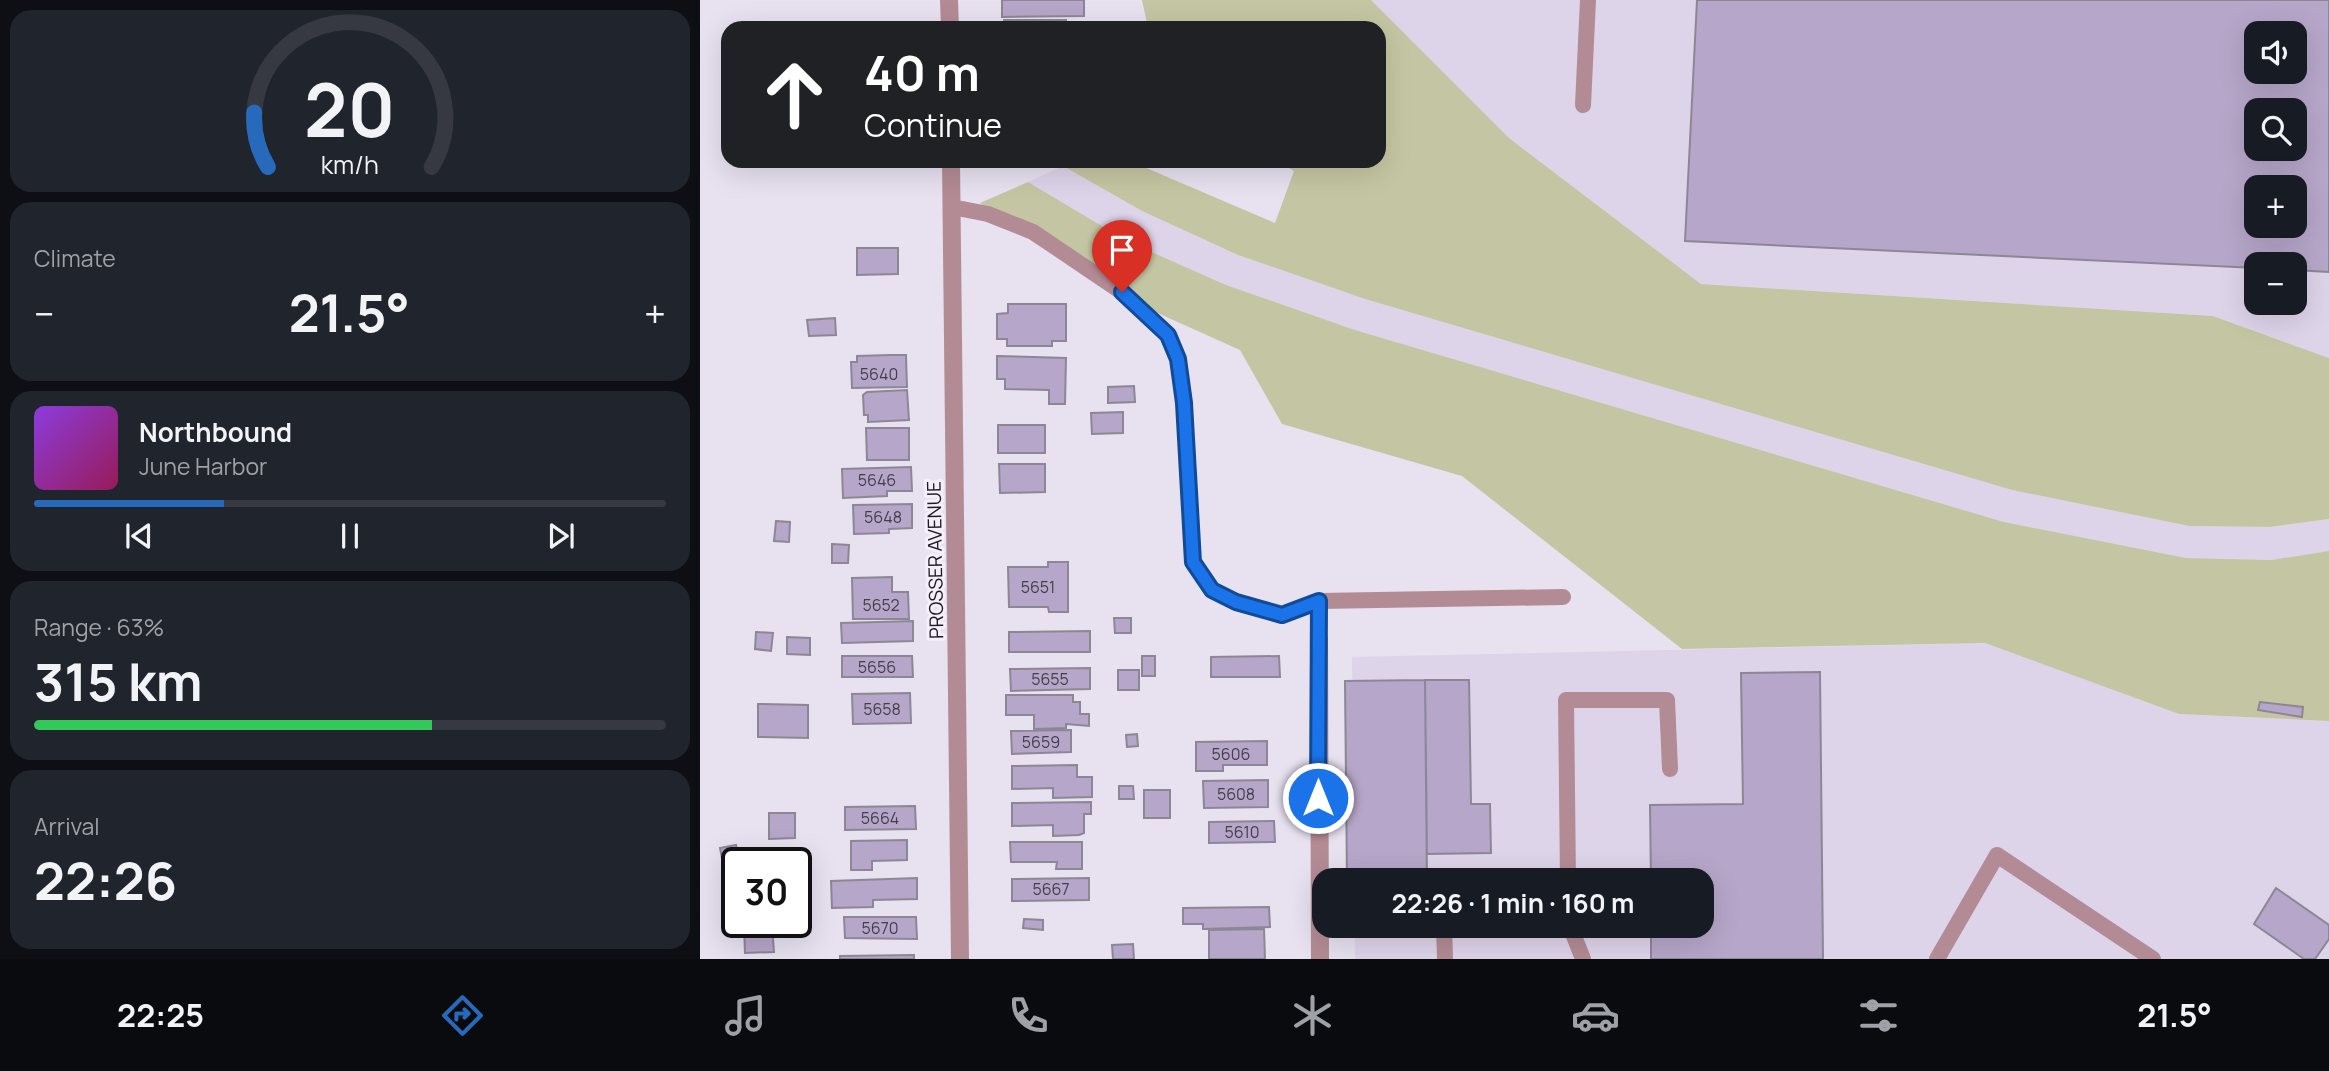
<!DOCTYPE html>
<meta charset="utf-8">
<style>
:root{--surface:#171b24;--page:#20242c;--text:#f1f3f6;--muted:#9ea1a6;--line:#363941;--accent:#276abb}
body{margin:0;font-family:Manrope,sans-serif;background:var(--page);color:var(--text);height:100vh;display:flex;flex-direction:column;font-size:26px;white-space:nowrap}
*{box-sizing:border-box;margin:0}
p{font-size:23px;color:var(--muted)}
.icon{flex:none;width:38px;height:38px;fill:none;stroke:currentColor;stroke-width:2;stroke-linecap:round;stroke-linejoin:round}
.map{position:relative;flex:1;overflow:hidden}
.side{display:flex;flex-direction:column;gap:10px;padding:10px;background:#0d0f14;width:700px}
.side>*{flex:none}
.hud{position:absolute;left:21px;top:21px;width:665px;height:147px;border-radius:21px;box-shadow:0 7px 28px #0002;background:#202124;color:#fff;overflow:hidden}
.controls{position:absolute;left:1544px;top:21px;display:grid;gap:14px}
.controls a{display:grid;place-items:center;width:63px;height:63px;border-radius:14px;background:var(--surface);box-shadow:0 7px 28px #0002;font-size:35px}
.speed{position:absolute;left:21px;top:847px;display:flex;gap:14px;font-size:35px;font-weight:700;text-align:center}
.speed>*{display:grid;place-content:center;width:91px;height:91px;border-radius:50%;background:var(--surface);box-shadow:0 7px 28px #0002;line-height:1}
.speed .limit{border:4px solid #111;border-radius:10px;background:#fff;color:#111}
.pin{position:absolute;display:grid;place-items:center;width:60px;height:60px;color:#fff;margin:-72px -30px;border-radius:50% 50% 50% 0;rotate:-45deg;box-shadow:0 0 7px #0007}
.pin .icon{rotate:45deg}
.me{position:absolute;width:77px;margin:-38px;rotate:0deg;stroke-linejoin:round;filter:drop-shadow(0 0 5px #0008)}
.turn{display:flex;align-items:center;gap:24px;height:147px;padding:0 28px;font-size:32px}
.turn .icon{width:91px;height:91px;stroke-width:2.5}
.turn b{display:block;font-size:49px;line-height:60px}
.big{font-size:52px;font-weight:700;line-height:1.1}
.side .card{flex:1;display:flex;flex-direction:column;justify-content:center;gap:10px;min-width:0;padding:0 24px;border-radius:21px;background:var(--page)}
.side .dial{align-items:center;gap:0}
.dial svg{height:182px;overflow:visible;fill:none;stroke:var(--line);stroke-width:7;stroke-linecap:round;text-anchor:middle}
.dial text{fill:var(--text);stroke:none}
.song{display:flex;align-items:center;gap:21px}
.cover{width:84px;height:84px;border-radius:10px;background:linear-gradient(135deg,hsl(270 70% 55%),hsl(330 70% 35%))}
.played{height:7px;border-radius:4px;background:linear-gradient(90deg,var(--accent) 30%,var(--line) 30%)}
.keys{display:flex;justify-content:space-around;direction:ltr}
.heat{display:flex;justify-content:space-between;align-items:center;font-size:38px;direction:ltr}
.charge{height:10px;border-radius:5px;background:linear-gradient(90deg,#34c759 63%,var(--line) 0)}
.trip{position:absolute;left:612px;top:868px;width:402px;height:70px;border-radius:21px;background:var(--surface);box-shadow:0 7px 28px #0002;font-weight:700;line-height:70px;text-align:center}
.tab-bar{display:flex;height:112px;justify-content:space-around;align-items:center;background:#090b0e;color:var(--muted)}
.tab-bar .icon{width:49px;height:49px}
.tab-bar .active{color:var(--accent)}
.tab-bar b{font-size:32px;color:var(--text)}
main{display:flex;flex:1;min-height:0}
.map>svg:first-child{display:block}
</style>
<main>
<section class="side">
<div class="card dial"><svg viewBox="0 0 100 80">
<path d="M14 69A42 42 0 1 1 86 69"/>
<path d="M14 69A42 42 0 0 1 8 45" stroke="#276abb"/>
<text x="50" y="56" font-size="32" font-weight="700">20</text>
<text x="50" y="72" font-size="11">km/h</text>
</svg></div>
<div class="card"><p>Climate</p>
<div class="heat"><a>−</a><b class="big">21.5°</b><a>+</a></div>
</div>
<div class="card">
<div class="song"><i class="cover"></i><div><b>Northbound</b><p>June Harbor</p></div></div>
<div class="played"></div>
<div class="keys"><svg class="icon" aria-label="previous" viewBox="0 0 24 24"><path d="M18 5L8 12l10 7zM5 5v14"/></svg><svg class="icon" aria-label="pause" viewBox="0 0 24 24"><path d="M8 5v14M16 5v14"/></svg><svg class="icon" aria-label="next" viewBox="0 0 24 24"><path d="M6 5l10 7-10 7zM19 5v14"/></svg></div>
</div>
<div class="card"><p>Range · 63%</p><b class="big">315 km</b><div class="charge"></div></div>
<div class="card"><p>Arrival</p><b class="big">22:26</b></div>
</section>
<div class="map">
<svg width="1629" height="959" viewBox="0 0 1629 959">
<rect width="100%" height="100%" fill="#e7e1f0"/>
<path fill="#ded4ea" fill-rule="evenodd" d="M 671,0 L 1629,0 L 1629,358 L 1513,316 L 1001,284 L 809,138 ZM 1556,33 L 1594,33 L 1594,72 L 1556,72 ZM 1556,110 L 1594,110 L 1594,149 L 1556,149 ZM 1556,187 L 1594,187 L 1594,226 L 1556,226 ZM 1556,264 L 1594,264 L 1594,303 L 1556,303 Z
M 363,166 L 442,211 L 538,255 L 665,299 L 1312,490 L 1489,526 L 1570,527 L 1629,519 L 1629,551 L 1571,560 L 1486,558 L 1304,522 L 655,330 L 526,285 L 427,241 L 328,182 Z
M 1285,643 L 1479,714 L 1629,721 L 1629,959 L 655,959 L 655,926 L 1003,926 L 1003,880 L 654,880 L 652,657 Z"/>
<path fill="#c4c6a3" d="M 442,0 L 671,0 L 809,138 L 1001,284 L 1513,316 L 1629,358 L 1629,519 L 1570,527 L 1489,526 L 1312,490 L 665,299 L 538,255 L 442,211 L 363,166 L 375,161 L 430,161 L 575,223 L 594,171 L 577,161 L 679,161 L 679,28 L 448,28 Z
M 328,182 L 427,241 L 526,285 L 655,330 L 1304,522 L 1486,558 L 1571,560 L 1629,551 L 1629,721 L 1479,714 L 1285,643 L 982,649 L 762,476 L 582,424 L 540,350 L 402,288 L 280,203 Z"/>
<path fill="#b6a6c9" stroke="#8d8795" stroke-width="2" fill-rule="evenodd" d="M 302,0 L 384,0 L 384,16 L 302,17 Z
M 997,0 L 1629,0 L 1629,272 L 1594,270 L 1594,264 L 1556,264 L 1556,268 L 985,241 ZM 1556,33 L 1594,33 L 1594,72 L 1556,72 ZM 1556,110 L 1594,110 L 1594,149 L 1556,149 ZM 1556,187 L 1594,187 L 1594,226 L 1556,226 Z
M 304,20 L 366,20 L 366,28 L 304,28 Z
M 157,248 L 198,248 L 198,274 L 157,275 Z
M 308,304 L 366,304 L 366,341 L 352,341 L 352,346 L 307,346 L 307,339 L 297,339 L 297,314 L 308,313 Z
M 135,318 L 136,335 L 109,336 L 107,320 Z
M 190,355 L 206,355 L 207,387 L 152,388 L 151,362 L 157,362 L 157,356 Z
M 297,356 L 366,358 L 365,404 L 349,404 L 349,390 L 305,389 L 305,379 L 297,379 Z
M 434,386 L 435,402 L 408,403 L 408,387 Z
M 207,390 L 209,420 L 168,422 L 168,415 L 164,415 L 163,395 L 167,392 Z
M 423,412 L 423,433 L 392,434 L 391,413 Z
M 298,425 L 345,425 L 345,453 L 298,453 Z
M 166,428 L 209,428 L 209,460 L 167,460 Z
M 299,464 L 345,464 L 345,492 L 300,493 Z
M 211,467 L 212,491 L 187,491 L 187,496 L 143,498 L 142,469 Z
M 212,504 L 212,528 L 189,529 L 189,533 L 154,534 L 153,505 Z
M 76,521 L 90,522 L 89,542 L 74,541 Z
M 132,544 L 149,545 L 148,563 L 132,563 Z
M 348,562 L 368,562 L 368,612 L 349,612 L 348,607 L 309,607 L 308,567 L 348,567 Z
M 192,577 L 192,592 L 208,592 L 209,619 L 153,619 L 152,578 Z
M 414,618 L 431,618 L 431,633 L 415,633 Z
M 213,621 L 213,641 L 142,643 L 141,623 Z
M 390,631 L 390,652 L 309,652 L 309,632 Z
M 56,632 L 73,633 L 71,651 L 55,649 Z
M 87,637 L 110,638 L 110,655 L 87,654 Z
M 142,656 L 212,656 L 213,677 L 142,677 Z
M 442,656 L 455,656 L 455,676 L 442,676 Z
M 579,656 L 580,677 L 511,677 L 511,657 Z
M 390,668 L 390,689 L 311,691 L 310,669 Z
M 418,670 L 439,670 L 439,690 L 418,690 Z
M 1120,672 L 1123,959 L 951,959 L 951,926 L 1003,926 L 1003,880 L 951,880 L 950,805 L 1043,804 L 1041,673 Z
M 725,680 L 769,680 L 771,804 L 790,804 L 791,853 L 727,854 Z
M 725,680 L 727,880 L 647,880 L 645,681 Z
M 210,693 L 211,723 L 153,724 L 152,694 Z
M 306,695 L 373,695 L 373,702 L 380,702 L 380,714 L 389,714 L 389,726 L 366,724 L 366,728 L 334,729 L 334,715 L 306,715 Z
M 1560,702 L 1603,707 L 1602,717 L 1558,710 Z
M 58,704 L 108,705 L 108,738 L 58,737 Z
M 371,730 L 371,752 L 312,754 L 311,731 Z
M 437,734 L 438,746 L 427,747 L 426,735 Z
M 567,741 L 567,765 L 523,765 L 523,771 L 496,771 L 496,742 Z
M 377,765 L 377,777 L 392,777 L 392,797 L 353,798 L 353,788 L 312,789 L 312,766 Z
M 568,780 L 568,807 L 504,808 L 503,781 Z
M 419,786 L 433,786 L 434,799 L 419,799 Z
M 444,790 L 470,790 L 470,818 L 444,818 Z
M 391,802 L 391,814 L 384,814 L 384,833 L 379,835 L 353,836 L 353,825 L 312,826 L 312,803 Z
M 215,806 L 216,829 L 145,830 L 145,807 Z
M 69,813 L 95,813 L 95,838 L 69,839 Z
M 574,821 L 575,842 L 509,843 L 509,822 Z
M 207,840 L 207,860 L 172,861 L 172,870 L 151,870 L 151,841 Z
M 310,842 L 382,842 L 382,869 L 356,869 L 357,862 L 311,862 Z
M 36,845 L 38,855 L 22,858 L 20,848 Z
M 217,878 L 217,899 L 173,900 L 173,907 L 132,908 L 131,881 Z
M 389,878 L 389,900 L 312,901 L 312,879 Z
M 1576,888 L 1629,925 L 1629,939 L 1615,959 L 1604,959 L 1554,924 Z
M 104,895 L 104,914 L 96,914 L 96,896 Z
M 569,907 L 570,927 L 503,929 L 503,924 L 483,924 L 483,908 Z
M 144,917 L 216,917 L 217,939 L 145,938 Z
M 324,919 L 343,920 L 343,930 L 323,928 Z
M 72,925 L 74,952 L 45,953 L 44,927 Z
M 564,929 L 565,959 L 509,959 L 509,930 Z
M 433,944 L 434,959 L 413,959 L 412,945 Z
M 214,955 L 214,959 L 140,959 L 140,956 Z"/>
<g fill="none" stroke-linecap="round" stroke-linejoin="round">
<path stroke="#b38b95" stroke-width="16" d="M 883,105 L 888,0
M 252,207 L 288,214 L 333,232 L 422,292 L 468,335 L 478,359 L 484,403 L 493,562 L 512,590 L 536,602 L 582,615 L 619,601
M 619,639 L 619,601 L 863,597
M 868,880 L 866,700 L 967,700 L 970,769
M 744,926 L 745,959
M 870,926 L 883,959
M 1237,959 L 1297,855 L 1453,959"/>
<path stroke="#b38b95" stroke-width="18" d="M 249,0 L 250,28
M 251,161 L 260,959
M 619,639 L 620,959"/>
</g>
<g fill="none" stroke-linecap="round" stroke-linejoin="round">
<defs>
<path id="route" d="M 422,292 L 468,335 L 478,359 L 484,403 L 493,562 L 512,590 L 536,602 L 582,615 L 619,601 L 618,798"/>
</defs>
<use href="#route" stroke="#114b97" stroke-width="18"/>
<use href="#route" stroke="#1a73e8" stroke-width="12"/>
</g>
<g text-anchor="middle" stroke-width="6" stroke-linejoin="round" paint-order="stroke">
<g font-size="16" fill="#443e4b">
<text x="179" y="380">5640</text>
<text x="177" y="486">5646</text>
<text x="183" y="523">5648</text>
<text x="338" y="593">5651</text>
<text x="181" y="611">5652</text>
<text x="177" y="673">5656</text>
<text x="350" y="685">5655</text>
<text x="182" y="715">5658</text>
<text x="341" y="748">5659</text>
<text x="531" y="760">5606</text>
<text x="536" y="800">5608</text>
<text x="180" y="824">5664</text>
<text x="542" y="838">5610</text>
<text x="351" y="895">5667</text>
<text x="180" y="934">5670</text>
</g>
<g font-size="19" fill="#1e1b21" stroke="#f4eefd">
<text transform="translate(235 560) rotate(-91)" y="7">PROSSER AVENUE</text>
</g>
</g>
</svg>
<div class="controls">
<a><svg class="icon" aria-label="sound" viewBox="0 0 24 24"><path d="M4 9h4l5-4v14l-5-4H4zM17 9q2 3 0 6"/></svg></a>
<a><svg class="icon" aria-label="search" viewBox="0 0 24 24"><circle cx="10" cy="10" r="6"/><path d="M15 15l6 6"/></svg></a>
<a>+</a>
<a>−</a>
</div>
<div class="speed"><div class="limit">30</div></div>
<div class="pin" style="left:422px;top:292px;background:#d93025"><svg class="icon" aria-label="arrive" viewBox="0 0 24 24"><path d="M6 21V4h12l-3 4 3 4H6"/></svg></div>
<svg class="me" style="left:618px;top:798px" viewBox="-20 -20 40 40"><circle r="17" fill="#1a73e8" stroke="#fff" stroke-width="3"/><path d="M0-11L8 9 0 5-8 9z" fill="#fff"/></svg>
<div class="trip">22:26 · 1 min · 160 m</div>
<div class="hud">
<div class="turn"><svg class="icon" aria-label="ahead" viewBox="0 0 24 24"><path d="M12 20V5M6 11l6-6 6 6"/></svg><div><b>40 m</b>Continue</div></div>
</div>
</div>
</main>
<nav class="tab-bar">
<b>22:25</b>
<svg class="icon active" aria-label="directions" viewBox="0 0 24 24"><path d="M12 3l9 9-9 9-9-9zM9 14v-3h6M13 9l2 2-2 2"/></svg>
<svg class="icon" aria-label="music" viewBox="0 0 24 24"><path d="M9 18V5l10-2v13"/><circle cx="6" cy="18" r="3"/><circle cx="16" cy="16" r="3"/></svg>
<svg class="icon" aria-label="phone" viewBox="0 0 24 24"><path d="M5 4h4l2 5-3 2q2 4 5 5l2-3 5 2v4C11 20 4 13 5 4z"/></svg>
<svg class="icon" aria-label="climate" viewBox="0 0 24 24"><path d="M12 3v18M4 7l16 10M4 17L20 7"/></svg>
<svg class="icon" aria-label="car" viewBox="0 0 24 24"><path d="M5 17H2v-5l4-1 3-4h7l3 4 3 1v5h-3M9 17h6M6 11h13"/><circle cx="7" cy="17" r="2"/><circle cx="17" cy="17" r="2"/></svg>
<svg class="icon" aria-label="filters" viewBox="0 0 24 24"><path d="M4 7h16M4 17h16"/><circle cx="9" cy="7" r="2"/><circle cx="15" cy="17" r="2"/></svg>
<b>21.5°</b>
</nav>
